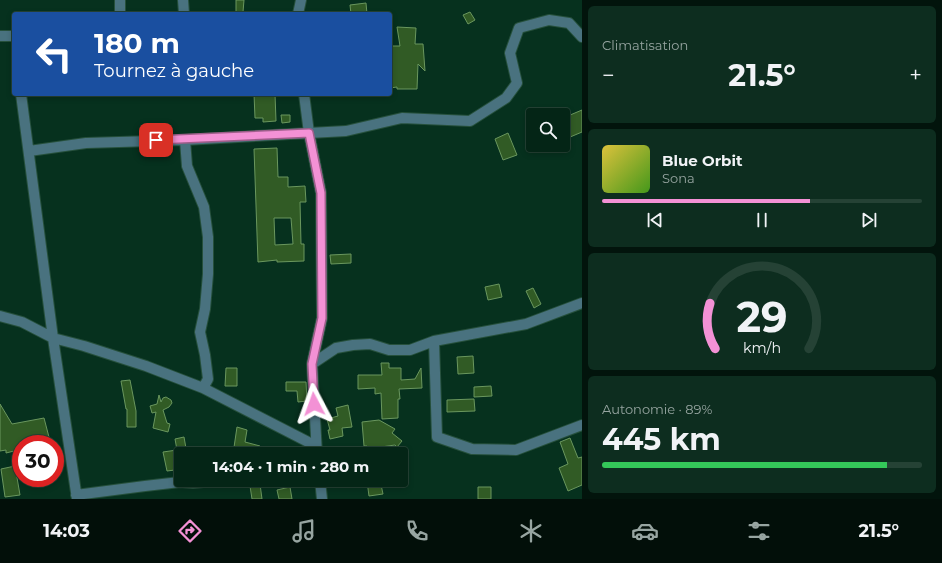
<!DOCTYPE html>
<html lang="fr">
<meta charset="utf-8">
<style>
:root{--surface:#042516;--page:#0d2d1f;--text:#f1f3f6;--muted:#97a5a1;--line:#254235;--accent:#f391d5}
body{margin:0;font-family:Montserrat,sans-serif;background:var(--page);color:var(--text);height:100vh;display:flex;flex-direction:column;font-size:15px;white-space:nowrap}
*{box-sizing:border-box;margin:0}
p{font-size:13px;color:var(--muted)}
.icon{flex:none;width:22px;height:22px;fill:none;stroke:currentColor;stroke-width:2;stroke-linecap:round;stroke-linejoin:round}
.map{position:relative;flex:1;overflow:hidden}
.details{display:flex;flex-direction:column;gap:6px;padding:6px;background:#02140c;width:360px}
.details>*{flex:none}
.banner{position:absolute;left:12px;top:12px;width:380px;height:84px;border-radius:4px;box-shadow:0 2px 6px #0003,0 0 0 1px var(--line);background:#1a4fa0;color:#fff;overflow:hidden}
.buttons{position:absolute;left:526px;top:108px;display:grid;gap:8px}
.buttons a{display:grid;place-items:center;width:44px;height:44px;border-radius:4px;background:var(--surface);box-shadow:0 2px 6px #0003,0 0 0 1px var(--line);font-size:20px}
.speed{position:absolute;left:12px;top:435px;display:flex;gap:8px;font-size:20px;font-weight:700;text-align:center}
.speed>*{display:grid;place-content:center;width:52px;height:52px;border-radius:50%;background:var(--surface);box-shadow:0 2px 6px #0003,0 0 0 1px var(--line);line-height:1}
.speed .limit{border:6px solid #d22;background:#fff;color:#111}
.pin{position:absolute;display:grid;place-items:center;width:34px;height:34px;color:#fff;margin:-17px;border-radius:8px;box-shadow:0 2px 6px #0006}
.me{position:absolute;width:44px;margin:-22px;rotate:356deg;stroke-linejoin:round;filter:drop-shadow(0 0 3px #0008)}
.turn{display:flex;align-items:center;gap:14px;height:84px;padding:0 16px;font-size:18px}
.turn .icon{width:52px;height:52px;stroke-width:2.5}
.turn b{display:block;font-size:28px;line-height:34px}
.big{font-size:30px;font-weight:700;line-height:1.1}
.details .widget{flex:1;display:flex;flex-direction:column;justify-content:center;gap:6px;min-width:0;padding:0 14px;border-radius:6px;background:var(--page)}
.details .dial{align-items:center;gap:0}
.dial svg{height:104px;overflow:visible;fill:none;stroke:var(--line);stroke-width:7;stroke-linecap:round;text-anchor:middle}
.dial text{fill:var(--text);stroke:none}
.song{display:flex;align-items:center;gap:12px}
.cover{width:48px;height:48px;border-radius:6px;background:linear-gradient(135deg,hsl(50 70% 55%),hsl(100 70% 35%))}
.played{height:4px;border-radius:2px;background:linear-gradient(90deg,var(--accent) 65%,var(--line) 65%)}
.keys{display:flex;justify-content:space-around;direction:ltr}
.heat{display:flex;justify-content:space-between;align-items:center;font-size:22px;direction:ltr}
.charge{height:6px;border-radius:3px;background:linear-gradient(90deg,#34c759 89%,var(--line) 0)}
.trip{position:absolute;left:174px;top:447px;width:234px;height:40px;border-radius:4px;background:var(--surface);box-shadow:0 2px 6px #0003,0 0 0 1px var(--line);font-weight:700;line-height:40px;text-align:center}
.menu{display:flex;height:64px;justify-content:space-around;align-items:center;background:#020f09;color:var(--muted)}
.menu .icon{width:28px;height:28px}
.menu .active{color:var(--accent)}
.menu b{font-size:18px;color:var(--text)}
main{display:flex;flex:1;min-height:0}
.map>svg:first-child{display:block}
</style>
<main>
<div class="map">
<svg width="582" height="499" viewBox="0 0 582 499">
<rect width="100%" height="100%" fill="#06311e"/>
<path fill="#315b25" stroke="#6a975e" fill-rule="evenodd" d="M 236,0 L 244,0 L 243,12 L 236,12 Z
M 366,3 L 367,14 L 351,14 L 350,5 Z
M 470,12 L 475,20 L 468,24 L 463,15 Z
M 397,27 L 416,28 L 415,44 L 423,44 L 425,71 L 418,64 L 417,89 L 397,89 L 397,87 L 390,88 L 390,46 L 400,46 Z
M 254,94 L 275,94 L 276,121 L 263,122 L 263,118 L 255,118 Z
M 582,110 L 582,132 L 563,140 L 563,118 Z
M 281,115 L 290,115 L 290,122 L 282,123 Z
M 508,133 L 517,155 L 503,160 L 495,139 Z
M 277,148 L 278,177 L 288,177 L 288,187 L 305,186 L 306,202 L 300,202 L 301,244 L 304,244 L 304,261 L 277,262 L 277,260 L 258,262 L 254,149 ZM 274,218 L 291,218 L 293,244 L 275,245 Z
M 351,254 L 351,263 L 331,264 L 330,255 Z
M 499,284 L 502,297 L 488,300 L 485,287 Z
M 533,288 L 541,304 L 534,308 L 526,291 Z
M 473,356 L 474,373 L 458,374 L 457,357 Z
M 381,363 L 389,363 L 389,368 L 401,368 L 401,380 L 415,379 L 421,368 L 422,388 L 399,389 L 400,399 L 398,399 L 398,418 L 382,419 L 381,393 L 375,394 L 375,388 L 358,389 L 358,375 L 382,375 Z
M 226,368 L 237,368 L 237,386 L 225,386 Z
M 130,380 L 136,411 L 136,427 L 127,427 L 127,409 L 126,409 L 121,381 Z
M 286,382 L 306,382 L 307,401 L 298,402 L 297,391 L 286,391 Z
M 491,386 L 492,396 L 474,397 L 474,387 Z
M 159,395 L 161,402 L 163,398 L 166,397 L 171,400 L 172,403 L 169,407 L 163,410 L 167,423 L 170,424 L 168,432 L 153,428 L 156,412 L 152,413 L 150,406 L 157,404 Z
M 474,399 L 475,411 L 447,412 L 447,400 Z
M 0,404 L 12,424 L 44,418 L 50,441 L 35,444 L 21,444 L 21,466 L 17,466 L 14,451 L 6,453 L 6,450 L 0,451 Z
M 348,405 L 352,427 L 342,428 L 343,436 L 330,439 L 328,430 L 330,430 L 327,419 L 338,416 L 336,408 Z
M 379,420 L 395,429 L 392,433 L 402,441 L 397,447 L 395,445 L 367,449 L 367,446 L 364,446 L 362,422 Z
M 237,427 L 247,430 L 245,442 L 260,446 L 258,454 L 233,454 Z
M 184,437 L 187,454 L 181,454 L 181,463 L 174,464 L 175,470 L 167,471 L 163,452 L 177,450 L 175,439 Z
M 570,438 L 578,458 L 582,457 L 582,485 L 568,491 L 559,468 L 568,464 L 560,442 Z
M 15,466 L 20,495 L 5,497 L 1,469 Z
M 380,480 L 383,494 L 369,496 L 367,481 Z
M 260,484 L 262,499 L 252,499 L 250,486 Z
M 290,487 L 292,499 L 279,499 L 277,490 Z
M 478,487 L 491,487 L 491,499 L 478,499 Z"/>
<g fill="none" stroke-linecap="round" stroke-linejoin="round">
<defs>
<path id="minor" d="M 183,0 L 184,14
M 120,14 L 120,0
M 298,14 L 301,0
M 0,36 L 14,36
M 21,94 L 53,338 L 77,499
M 185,140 L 187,166 L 204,207 L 208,237 L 208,274 L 205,309 L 200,332 L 205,355 L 208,379 L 203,388
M 29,151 L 86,143 L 185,140 L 309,133 L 304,94
M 0,316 L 22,322 L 53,338 L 84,346 L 146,366 L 203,388 L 316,446
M 434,341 L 437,437 L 472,449 L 516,450 L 582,425
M 312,364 L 336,348 L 353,345 L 370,344 L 389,350 L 410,350 L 434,341 L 526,324 L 582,303
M 317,454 L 312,364 L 322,318 L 321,193 L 309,133 L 346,131 L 402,118 L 470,121 L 506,98 L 517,83 L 510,53 L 519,28 L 549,20 L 569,23 L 582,37
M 320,480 L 322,499
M 76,495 L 145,486 L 180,482 L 193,483 L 224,480"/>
</defs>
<use href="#minor" stroke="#26503c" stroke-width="12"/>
<use href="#minor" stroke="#49727f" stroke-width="10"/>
</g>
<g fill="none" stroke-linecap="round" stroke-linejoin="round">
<defs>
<path id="route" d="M 156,140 L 309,133 L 321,193 L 322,318 L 312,364 L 314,404"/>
</defs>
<use href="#route" stroke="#9e5e8a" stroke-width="10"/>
<use href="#route" stroke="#f391d5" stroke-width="7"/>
</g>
</svg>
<div class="buttons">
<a><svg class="icon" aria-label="search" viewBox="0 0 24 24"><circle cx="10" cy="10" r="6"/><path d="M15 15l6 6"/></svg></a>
</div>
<div class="speed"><div class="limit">30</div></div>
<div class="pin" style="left:156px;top:140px;background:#d93025"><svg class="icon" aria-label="arrive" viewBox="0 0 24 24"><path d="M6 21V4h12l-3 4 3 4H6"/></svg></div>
<svg class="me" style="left:314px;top:404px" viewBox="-20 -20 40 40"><path d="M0-17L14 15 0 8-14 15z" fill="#f391d5" stroke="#fff" stroke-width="4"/></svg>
<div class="trip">14:04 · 1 min · 280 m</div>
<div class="banner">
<div class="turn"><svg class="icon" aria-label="left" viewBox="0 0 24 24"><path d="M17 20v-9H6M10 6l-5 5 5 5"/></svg><div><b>180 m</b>Tournez à gauche</div></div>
</div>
</div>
<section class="details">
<div class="widget"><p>Climatisation</p>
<div class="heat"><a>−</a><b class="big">21.5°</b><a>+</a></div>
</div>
<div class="widget">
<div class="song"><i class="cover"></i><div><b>Blue Orbit</b><p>Sona</p></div></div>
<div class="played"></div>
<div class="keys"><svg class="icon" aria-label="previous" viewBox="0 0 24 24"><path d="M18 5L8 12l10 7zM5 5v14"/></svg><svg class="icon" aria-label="pause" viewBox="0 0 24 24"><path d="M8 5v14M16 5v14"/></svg><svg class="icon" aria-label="next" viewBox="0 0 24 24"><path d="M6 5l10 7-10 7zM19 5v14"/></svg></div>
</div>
<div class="widget dial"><svg viewBox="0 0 100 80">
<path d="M14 69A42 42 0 1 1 86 69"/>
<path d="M14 69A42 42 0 0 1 10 34" stroke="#f391d5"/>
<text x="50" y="56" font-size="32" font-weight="700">29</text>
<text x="50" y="72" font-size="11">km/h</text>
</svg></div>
<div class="widget"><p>Autonomie · 89%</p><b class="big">445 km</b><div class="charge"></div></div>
</section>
</main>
<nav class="menu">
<b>14:03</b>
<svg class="icon active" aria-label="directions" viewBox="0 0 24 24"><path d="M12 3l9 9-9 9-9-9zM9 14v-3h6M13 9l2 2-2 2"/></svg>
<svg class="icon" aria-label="music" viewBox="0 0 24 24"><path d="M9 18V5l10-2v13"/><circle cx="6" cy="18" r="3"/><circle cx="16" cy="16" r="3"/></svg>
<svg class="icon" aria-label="phone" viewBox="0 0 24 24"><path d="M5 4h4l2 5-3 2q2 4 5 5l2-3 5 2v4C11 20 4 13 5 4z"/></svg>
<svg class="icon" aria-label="climate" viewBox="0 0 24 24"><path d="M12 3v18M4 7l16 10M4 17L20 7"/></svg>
<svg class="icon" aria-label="car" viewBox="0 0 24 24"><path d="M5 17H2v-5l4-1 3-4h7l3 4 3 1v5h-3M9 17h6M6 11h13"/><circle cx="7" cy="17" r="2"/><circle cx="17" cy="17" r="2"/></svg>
<svg class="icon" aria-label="filters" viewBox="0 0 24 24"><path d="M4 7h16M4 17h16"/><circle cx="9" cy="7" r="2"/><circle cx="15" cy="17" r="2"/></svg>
<b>21.5°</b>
</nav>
